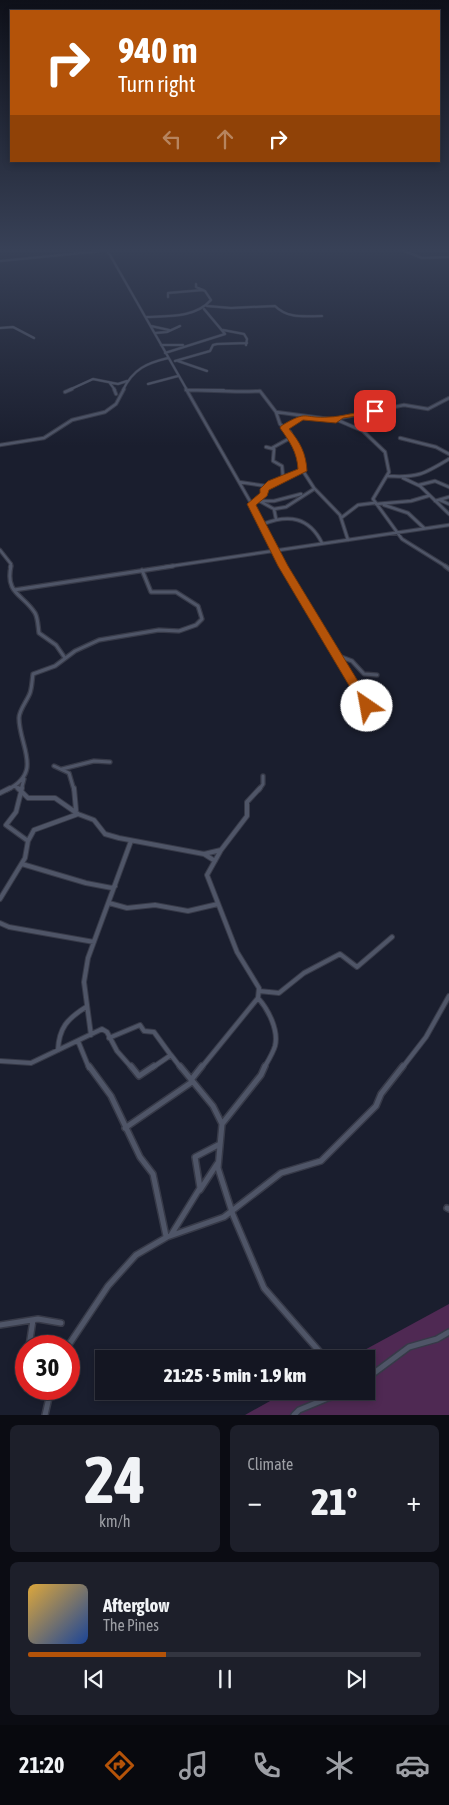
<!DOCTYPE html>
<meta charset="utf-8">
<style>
:root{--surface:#141622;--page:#1d1f2a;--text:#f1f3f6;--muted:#9d9fa5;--line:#333540;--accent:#b45309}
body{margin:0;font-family:"Asap Condensed",sans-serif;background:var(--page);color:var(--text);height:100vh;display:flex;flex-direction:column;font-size:19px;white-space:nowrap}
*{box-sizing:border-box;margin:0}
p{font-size:16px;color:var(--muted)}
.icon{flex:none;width:28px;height:28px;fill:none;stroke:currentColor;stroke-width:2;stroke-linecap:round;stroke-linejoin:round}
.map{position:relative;height:1415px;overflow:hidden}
.details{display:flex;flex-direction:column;gap:10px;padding:10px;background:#0b0c13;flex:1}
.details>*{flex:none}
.top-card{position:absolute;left:10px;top:10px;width:430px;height:152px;border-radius:0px;box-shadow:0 2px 8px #0003,0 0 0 1px var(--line);background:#b45309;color:#fff;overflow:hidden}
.speed{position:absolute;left:15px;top:1335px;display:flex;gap:10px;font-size:25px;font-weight:700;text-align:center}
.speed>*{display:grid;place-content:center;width:65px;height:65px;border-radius:50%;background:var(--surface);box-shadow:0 2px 8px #0003,0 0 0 1px var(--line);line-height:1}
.speed .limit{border:8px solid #d22;background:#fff;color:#111}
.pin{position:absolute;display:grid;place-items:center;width:42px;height:42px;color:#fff;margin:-21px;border-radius:10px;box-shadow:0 2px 8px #0006}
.me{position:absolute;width:55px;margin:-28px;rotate:327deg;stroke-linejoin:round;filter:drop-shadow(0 0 4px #0008)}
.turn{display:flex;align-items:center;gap:18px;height:105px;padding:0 25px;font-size:22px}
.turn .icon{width:65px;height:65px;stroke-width:2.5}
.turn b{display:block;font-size:35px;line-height:42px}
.lanes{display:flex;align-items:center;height:48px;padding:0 25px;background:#0003;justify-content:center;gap:25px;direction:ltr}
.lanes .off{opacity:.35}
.big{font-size:38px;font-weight:800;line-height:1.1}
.details .card{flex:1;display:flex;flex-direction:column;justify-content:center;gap:8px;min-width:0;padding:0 18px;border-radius:8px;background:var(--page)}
.details .dial{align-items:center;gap:0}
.dial b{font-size:65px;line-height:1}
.song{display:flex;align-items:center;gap:15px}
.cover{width:60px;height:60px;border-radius:8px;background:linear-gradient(135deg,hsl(40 70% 55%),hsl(220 70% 35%))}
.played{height:5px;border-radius:2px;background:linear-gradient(90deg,var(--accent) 35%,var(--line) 35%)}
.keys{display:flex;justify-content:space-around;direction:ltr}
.heat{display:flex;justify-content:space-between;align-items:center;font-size:28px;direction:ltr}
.details .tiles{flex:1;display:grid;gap:10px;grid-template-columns:1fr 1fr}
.card:last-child{grid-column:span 2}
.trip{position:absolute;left:95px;top:1350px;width:280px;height:50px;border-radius:0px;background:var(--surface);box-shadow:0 2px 8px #0003,0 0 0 1px var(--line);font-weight:800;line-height:50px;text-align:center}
.tabs{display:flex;height:80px;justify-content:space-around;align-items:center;background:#08090e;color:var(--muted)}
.tabs .icon{width:35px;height:35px}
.tabs .on{color:var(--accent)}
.tabs b{font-size:22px;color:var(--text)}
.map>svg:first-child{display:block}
</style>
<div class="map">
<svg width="449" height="1415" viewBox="0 0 449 1415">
<rect width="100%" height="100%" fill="#1a1e2e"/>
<path fill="#4f2953" d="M 449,1304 L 449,1415 L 245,1415 L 288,1391 L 366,1391 L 366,1359 L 348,1359 Z"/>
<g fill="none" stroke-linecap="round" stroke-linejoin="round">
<defs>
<path id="minor-far4" d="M 0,248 L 4,248
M 106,248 L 187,390
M 397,248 L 422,258 L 449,257
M 0,261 L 102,251 L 106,248
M 168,297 L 168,293 L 203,290
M 207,306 L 231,308 L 275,306 C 288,319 304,316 322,316
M 146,317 C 168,316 195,318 211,300 L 205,291 L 196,287 L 196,284
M 151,326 L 169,330
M 0,328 L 13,327 L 34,338
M 223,330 L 244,334 L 247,339 L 246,345
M 155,333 L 167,332 L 180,326
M 161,345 L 183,345
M 165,353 L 225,334 L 204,309
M 175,361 L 210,351 L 213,345 L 217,344 L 247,343
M 178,361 L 207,371
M 109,382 L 115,390
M 148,384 L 178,376
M 69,390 L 93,379 L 118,384 L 127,381
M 123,390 C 133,369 147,363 168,358
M 186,390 L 224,390"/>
<path id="minor-far3" d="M 114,389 L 116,394
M 186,389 L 271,538 L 284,567
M 186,390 C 211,390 235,393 260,391 L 276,412 L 280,424 L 290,432 L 302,458 L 303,471 L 314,488 L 340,515 L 348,540
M 65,392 L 72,389
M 276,412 L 336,420
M 284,428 L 302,417
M 400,438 L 436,447 L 449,454
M 0,445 L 44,438 L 72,420 L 105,412 L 116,404 L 124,389
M 266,447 L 274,449 L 273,461 L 282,466 L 283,477
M 272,448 L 292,437
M 388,476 C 418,478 424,474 449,459
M 403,478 L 420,486 L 449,514
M 239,482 L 266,486
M 419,485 L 435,481 L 449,487
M 256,499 L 274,509
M 440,500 L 449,504
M 263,501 L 274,501 L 301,494
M 435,501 L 449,497
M 252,504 L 264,494 L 264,489 L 283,477 L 303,471
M 376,504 L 411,501 L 428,496
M 384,505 L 408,513 L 424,528
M 341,518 L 358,505 L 374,503
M 276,519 L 274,509 L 286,507 L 314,489
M 263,524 C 289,514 309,517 322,543
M 0,550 L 11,564 L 10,567
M 165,567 L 449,525
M 447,567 L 402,539 L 373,499 L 389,472 L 385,452 L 363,431 L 335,419 L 404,405 L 428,409 L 449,398"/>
<path id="minor-far2" d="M 11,566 C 5,594 23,594 35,613 C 38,618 38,627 39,633 L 56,645 L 65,658
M 283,566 L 367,706
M 445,566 L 449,569
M 14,590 L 173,566
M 336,655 L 352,661 L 364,674 L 377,675
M 54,766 L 69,773 L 74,790
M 62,769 L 94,761 L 110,762
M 15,786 L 19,790
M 7,790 C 44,772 19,746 19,718 C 19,710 27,701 30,693 C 32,687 32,680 33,674 L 55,666 L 75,651 L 99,640 L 159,630 L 179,631 L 196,625 L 202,619 L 198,606 L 176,592 L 151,592 L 142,570
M 21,790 L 24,779
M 259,790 L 263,784 L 263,776"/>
<path id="minor-far1" d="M 18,788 L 28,798 L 55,798 L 78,814
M 22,788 L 16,812 L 6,825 L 28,841
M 74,788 L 76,810
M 260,788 L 247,802 L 247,816 L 221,850 L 207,875 L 237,952 L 259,988 L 258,998 C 268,1009 279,1030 275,1046 C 273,1053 268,1061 264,1068
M 0,793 L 10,788
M 204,854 L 215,861
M 22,864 L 86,883 L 112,888 L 115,886
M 0,899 L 25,858 L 28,841 L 34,830 L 78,814 L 94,820 L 105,834 L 119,838 L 204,854 L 221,850
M 109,903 L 127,908 L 155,905 L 188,911 L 218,904
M 0,923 L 9,927 L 94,942
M 259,991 L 279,993 L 304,973 L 340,954 L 357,967 L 392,937
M 91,1035 L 84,982 L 88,958 L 131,841
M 109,1038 L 140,1025 L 144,1031 L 154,1032 L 170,1054
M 78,1041 L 89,1068
M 58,1050 C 59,1028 67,1019 86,1007
M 0,1061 L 31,1063 L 102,1029 L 107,1032 L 117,1051 L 132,1068
M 152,1068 L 171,1055 L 181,1068
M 201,1068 L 258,998
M 402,1068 L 426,1037 L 449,996"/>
<path id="minor" d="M 89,1066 L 111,1096 L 140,1157 L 153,1174 L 166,1236
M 131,1066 L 139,1076 L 154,1066
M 180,1066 L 213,1106 L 222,1124
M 265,1066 L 261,1075 L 222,1124 L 218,1168 L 233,1215 L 264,1288 L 326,1359
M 191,1080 L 202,1066
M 125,1128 L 192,1082
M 200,1190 L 217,1164
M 447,1208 L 449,1209
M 171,1235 L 200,1188 L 195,1157 L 220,1144
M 0,1325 L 38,1319 L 61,1323
M 29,1346 L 33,1320
M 68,1346 L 108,1286 L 136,1255 L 167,1237 L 224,1217 L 281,1173 L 321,1161 L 376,1106 L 381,1094 L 403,1066
M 26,1358 L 26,1363
M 366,1379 L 409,1347 L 437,1339 L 449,1332
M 45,1415 L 51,1389
M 294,1415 L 299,1410 L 345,1391"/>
</defs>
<use href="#minor-far4" stroke="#373a48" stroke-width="3"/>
<use href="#minor-far3" stroke="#373a48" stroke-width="4.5"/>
<use href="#minor-far2" stroke="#373a48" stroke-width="5.5"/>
<use href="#minor-far1" stroke="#373a48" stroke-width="6"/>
<use href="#minor" stroke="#373a48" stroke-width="8"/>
<use href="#minor-far4" stroke="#4f5567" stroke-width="2"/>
<use href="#minor-far3" stroke="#4f5567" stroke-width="2.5"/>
<use href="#minor-far2" stroke="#4f5567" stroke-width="3"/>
<use href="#minor-far1" stroke="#4f5567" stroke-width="4"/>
<use href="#minor" stroke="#4f5567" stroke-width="5"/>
</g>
<linearGradient id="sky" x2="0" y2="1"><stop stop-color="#0e1019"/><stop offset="0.56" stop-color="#384157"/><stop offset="1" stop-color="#384157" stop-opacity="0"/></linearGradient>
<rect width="449" height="446" fill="url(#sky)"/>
<path fill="#b45309" stroke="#753606" d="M 375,409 L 378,409 L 378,413 L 343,418 L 336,423 L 303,420 L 289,429 C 300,442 306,453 307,471 L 269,490 L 267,496 L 256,505 L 288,566 L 373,706 L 367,710 L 363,709 L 278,566 L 247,504 L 260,493 L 260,489 L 268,481 L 298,469 C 297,452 290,442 280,428 L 281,426 C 309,409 302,419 329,417 C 340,417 362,411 375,409 Z"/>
</svg>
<div class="speed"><div class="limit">30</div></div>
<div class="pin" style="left:375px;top:411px;background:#d93025"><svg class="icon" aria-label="arrive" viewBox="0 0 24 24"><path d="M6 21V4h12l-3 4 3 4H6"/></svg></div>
<svg class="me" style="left:367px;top:706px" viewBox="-20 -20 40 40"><circle r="19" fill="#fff"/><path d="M0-13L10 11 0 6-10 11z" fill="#b45309"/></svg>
<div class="trip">21:25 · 5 min · 1.9 km</div>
<div class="top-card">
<div class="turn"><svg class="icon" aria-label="right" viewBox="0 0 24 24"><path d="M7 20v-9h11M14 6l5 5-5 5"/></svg><div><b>940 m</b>Turn right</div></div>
<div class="lanes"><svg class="icon off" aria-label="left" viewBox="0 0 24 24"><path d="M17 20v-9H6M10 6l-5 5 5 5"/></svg><svg class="icon off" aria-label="ahead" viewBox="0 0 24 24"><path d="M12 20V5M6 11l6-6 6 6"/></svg><svg class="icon" aria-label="right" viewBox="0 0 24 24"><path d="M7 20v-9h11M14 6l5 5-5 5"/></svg></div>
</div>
</div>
<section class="details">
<div class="tiles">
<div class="card dial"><b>24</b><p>km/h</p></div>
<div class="card"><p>Climate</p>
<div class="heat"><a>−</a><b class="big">21°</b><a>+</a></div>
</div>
<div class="card">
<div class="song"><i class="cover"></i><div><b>Afterglow</b><p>The Pines</p></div></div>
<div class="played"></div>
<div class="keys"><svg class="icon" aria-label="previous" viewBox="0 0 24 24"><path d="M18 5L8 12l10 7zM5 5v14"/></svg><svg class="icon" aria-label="pause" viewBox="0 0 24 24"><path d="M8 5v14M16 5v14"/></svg><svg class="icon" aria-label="next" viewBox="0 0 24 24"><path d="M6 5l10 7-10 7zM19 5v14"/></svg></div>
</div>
</div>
</section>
<nav class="tabs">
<b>21:20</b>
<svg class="icon on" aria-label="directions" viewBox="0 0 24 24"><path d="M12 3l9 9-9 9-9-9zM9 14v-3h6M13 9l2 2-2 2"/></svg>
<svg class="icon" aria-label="music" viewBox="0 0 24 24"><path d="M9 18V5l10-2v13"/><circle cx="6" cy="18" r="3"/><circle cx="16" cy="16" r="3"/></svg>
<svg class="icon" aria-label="phone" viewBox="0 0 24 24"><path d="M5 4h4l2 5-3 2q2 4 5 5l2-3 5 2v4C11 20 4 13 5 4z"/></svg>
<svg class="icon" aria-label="climate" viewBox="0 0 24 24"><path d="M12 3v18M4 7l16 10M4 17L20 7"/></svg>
<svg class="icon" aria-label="car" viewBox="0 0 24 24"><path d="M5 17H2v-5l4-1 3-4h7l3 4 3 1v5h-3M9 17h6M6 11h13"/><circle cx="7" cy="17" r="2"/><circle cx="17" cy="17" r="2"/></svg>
</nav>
